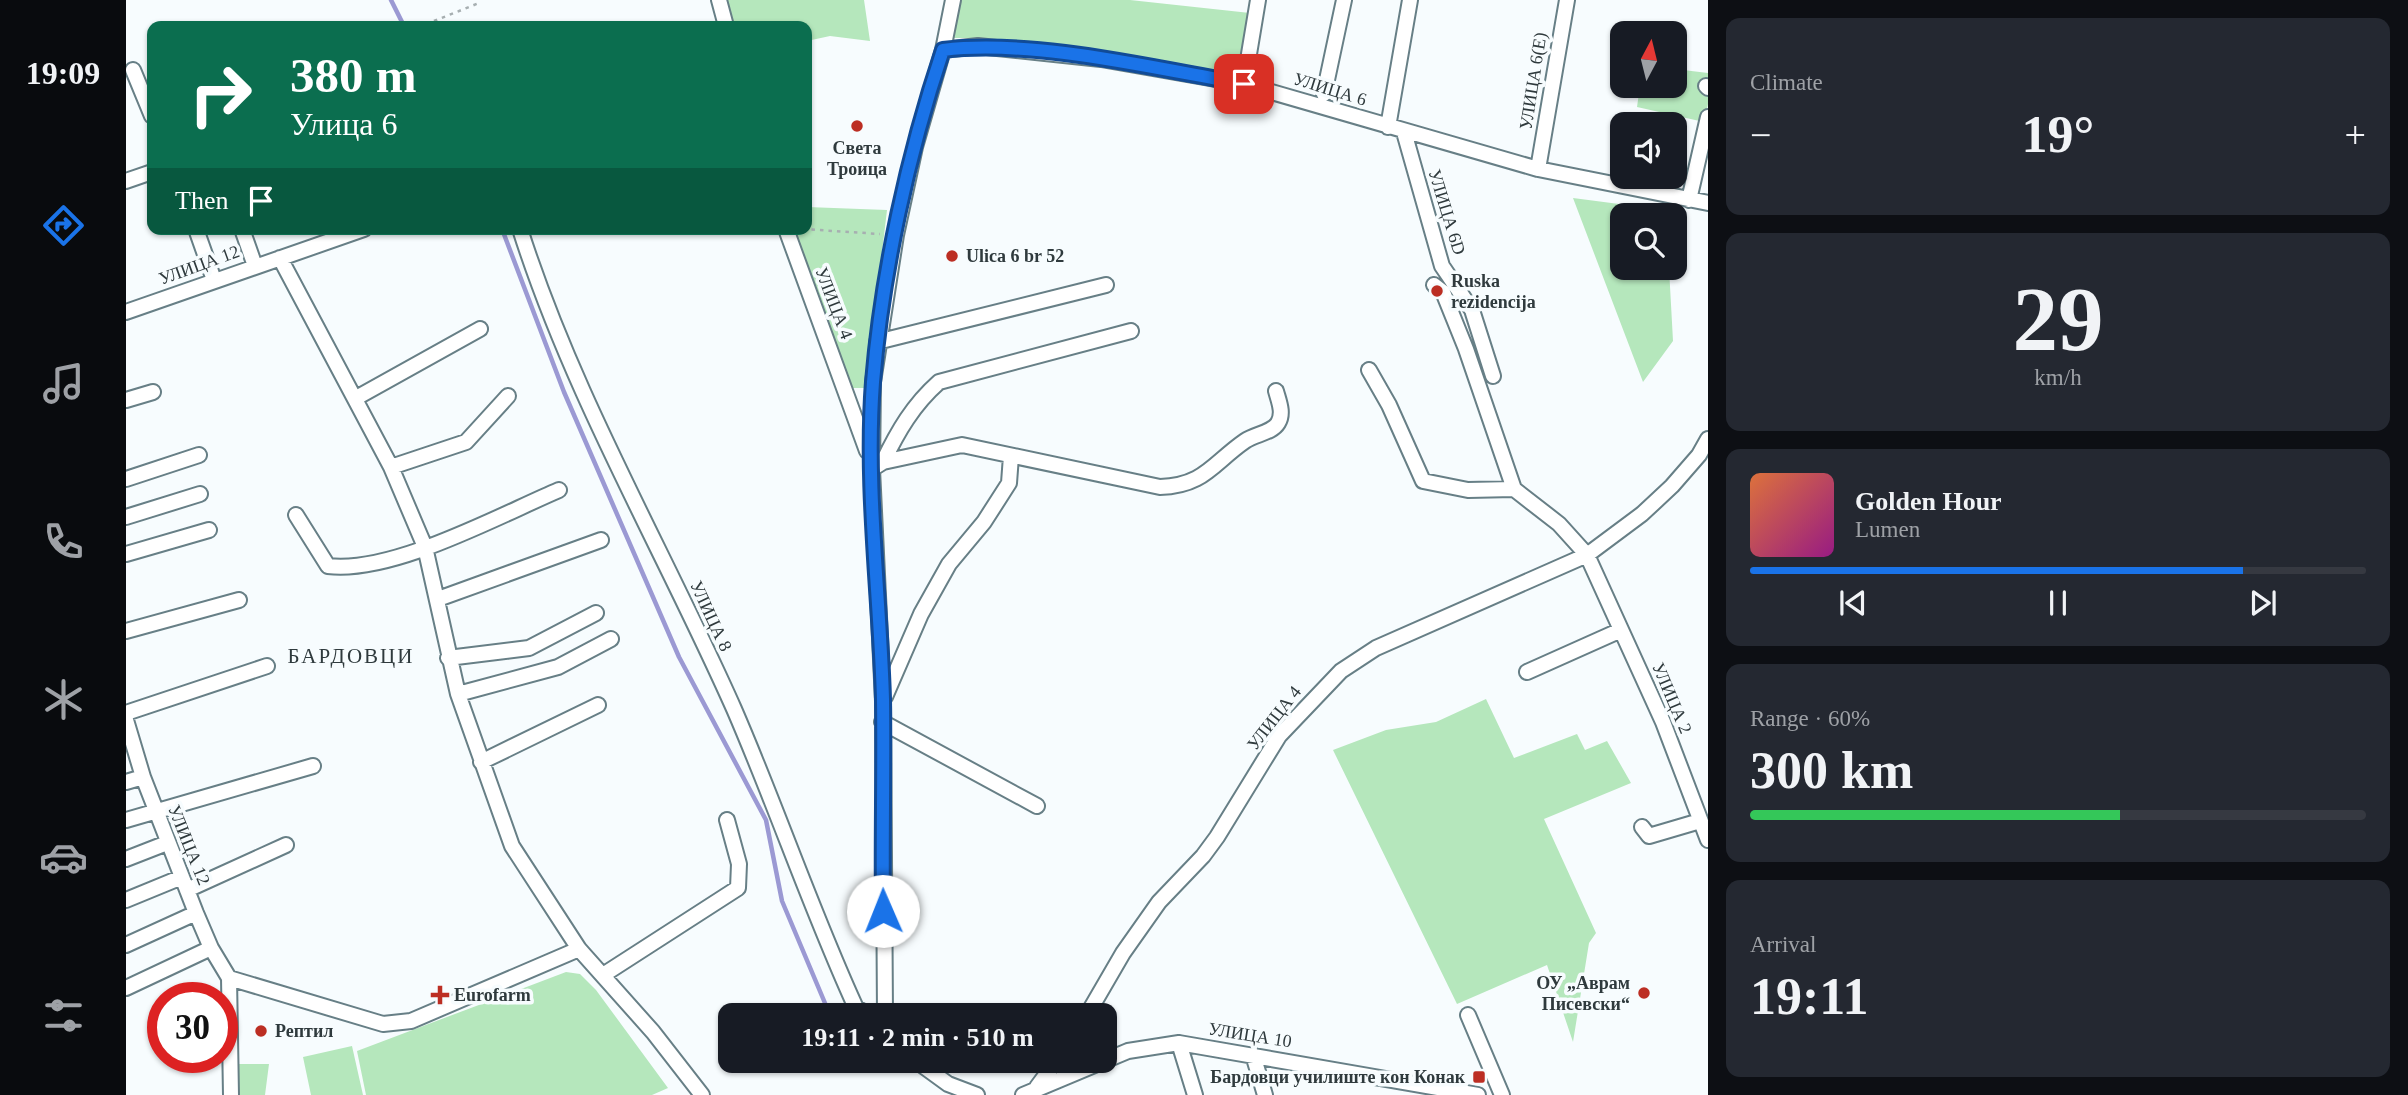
<!DOCTYPE html>
<meta charset="utf-8">
<style>
:root{--surface:#171b24;--page:#242831;--text:#f1f3f6;--muted:#9ea1a6;--line:#363941;--accent:#1a73e8}
body{margin:0;font-family:Georgia,serif;background:var(--page);color:var(--text);height:100vh;display:flex;flex-direction:column;font-size:26px;white-space:nowrap}
*{box-sizing:border-box;margin:0}
p{font-size:23px;color:var(--muted)}
.icon{flex:none;width:38px;height:38px;fill:none;stroke:currentColor;stroke-width:2;stroke-linecap:round;stroke-linejoin:round}
.map{position:relative;flex:1;overflow:hidden}
.panel{display:flex;flex-direction:column;gap:18px;padding:18px;background:#0d0f14;width:700px}
.panel>*{flex:none}
.hud{position:absolute;left:21px;top:21px;width:665px;height:214px;border-radius:14px;box-shadow:0 2px 5px #0004;background:#0b6e4f;color:#fff;overflow:hidden}
.needle{width:46px;rotate:7deg}
.buttons{position:absolute;left:1484px;top:21px;display:grid;gap:14px}
.buttons a{display:grid;place-items:center;width:77px;height:77px;border-radius:14px;background:var(--surface);box-shadow:0 2px 5px #0004;font-size:35px}
.speed{position:absolute;left:21px;top:982px;display:flex;gap:14px;font-size:35px;font-weight:700;text-align:center}
.speed>*{display:grid;place-content:center;width:91px;height:91px;border-radius:50%;background:var(--surface);box-shadow:0 2px 5px #0004;line-height:1}
.speed .limit{border:10px solid #d22;background:#fff;color:#111}
.pin{position:absolute;display:grid;place-items:center;width:60px;height:60px;color:#fff;margin:-30px;border-radius:14px;box-shadow:0 4px 10px #0006}
.me{position:absolute;width:77px;margin:-38px;rotate:359deg;stroke-linejoin:round;filter:drop-shadow(0 0 5px #0008)}
.turn{display:flex;align-items:center;gap:24px;height:147px;padding:0 28px;font-size:32px}
.turn .icon{width:91px;height:91px;stroke-width:2.5}
.turn b{display:block;font-size:49px;line-height:60px}
.then{display:flex;align-items:center;height:66px;padding:0 28px;background:#0003;gap:14px;font-size:26px}
.big{font-size:52px;font-weight:600;line-height:1.1}
.panel .tile{flex:1;display:flex;flex-direction:column;justify-content:center;gap:10px;min-width:0;padding:0 24px;border-radius:14px;background:var(--page)}
.panel .dial{align-items:center;gap:0}
.dial b{font-size:91px;line-height:1}
.song{display:flex;align-items:center;gap:21px}
.cover{width:84px;height:84px;border-radius:10px;background:linear-gradient(135deg,hsl(20 70% 55%),hsl(310 70% 35%))}
.played{height:7px;border-radius:4px;background:linear-gradient(90deg,var(--accent) 80%,var(--line) 80%)}
.keys{display:flex;justify-content:space-around;direction:ltr}
.heat{display:flex;justify-content:space-between;align-items:center;font-size:38px;direction:ltr}
.charge{height:10px;border-radius:5px;background:linear-gradient(90deg,#34c759 60%,var(--line) 0)}
.trip{position:absolute;left:592px;top:1003px;width:399px;height:70px;border-radius:14px;background:var(--surface);box-shadow:0 2px 5px #0004;font-weight:600;line-height:70px;text-align:center}
main{display:flex;flex:1;min-height:0}
.dock{display:flex;flex-direction:column;width:126px;justify-content:space-around;align-items:center;background:#090b0e;color:var(--muted)}
.dock .icon{width:49px;height:49px}
.dock .current{color:var(--accent)}
.dock b{font-size:32px;color:var(--text)}
.map>svg:first-child{display:block}
</style>
<main>
<nav class="dock">
<b>19:09</b>
<svg class="icon current" aria-label="directions" viewBox="0 0 24 24"><path d="M12 3l9 9-9 9-9-9zM9 14v-3h6M13 9l2 2-2 2"/></svg>
<svg class="icon" aria-label="music" viewBox="0 0 24 24"><path d="M9 18V5l10-2v13"/><circle cx="6" cy="18" r="3"/><circle cx="16" cy="16" r="3"/></svg>
<svg class="icon" aria-label="phone" viewBox="0 0 24 24"><path d="M5 4h4l2 5-3 2q2 4 5 5l2-3 5 2v4C11 20 4 13 5 4z"/></svg>
<svg class="icon" aria-label="climate" viewBox="0 0 24 24"><path d="M12 3v18M4 7l16 10M4 17L20 7"/></svg>
<svg class="icon" aria-label="car" viewBox="0 0 24 24"><path d="M5 17H2v-5l4-1 3-4h7l3 4 3 1v5h-3M9 17h6M6 11h13"/><circle cx="7" cy="17" r="2"/><circle cx="17" cy="17" r="2"/></svg>
<svg class="icon" aria-label="filters" viewBox="0 0 24 24"><path d="M4 7h16M4 17h16"/><circle cx="9" cy="7" r="2"/><circle cx="15" cy="17" r="2"/></svg>
</nav>
<div class="map">
<svg width="1582" height="1095" viewBox="0 0 1582 1095">
<rect width="100%" height="100%" fill="#f7fcfe"/>
<path fill="#b5e7bc" d="M 596,0 L 738,0 L 744,41 L 704,36 L 681,41 L 681,26 L 602,26 Z
M 830,0 L 1004,0 L 1124,13 L 1115,67 L 1103,74 L 854,38 L 824,38 Z
M 1549,69 L 1582,73 L 1582,104 L 1578,122 L 1511,107 L 1514,86 L 1549,86 Z
M 1447,198 L 1539,210 L 1539,215 L 1496,215 L 1496,268 L 1543,268 L 1547,341 L 1517,382 Z
M 681,207 L 761,210 L 740,388 L 722,388 L 666,229 L 681,229 Z
M 1360,699 L 1388,758 L 1451,734 L 1459,750 L 1481,741 L 1505,783 L 1418,819 L 1470,933 L 1463,943 L 1447,1042 L 1421,965 L 1331,1004 L 1207,750 L 1260,730 L 1310,722 Z
M 440,972 L 454,974 L 470,990 L 542,1088 L 526,1095 L 240,1095 L 231,1051 Z
M 226,1046 L 237,1095 L 185,1095 L 177,1057 Z
M 113,1064 L 143,1064 L 139,1095 L 110,1095 Z"/>
<g fill="none" stroke-linecap="round" stroke-linejoin="round">
<path stroke="#9b99d3" stroke-width="4.5" d="M 265,0 L 278,26
M 376,229 L 438,392 L 553,657 L 640,820 L 656,901 L 704,1015"/>
<defs>
<path id="minor" d="M 593,0 L 600,26
M 817,50 L 852,46 L 975,59 L 1118,84 L 1412,169 L 1582,203
M 7,70 L 26,116
M 1118,84 L 1132,0
M 1580,86 L 1582,88
M 1198,94 L 1218,0
M 1262,127 L 1284,0
M 1278,132 L 1316,266 L 1346,310 L 1367,376
M 1412,169 L 1441,0
M 0,181 L 26,172
M 1563,200 L 1582,117
M 70,229 L 88,280
M 116,229 L 129,266
M 394,229 C 447,396 537,549 608,709 C 651,808 685,910 730,1008 L 743,1015
M 660,229 L 741,451
M 154,258 L 265,467 L 299,547 L 332,694 L 386,846 L 453,949 L 527,1032 L 576,1095
M 1308,285 L 1317,292 L 1340,349 L 1388,489 L 1433,524 L 1461,555 L 1537,722 L 1582,840
M 0,312 L 238,229
M 751,342 L 980,285
M 1243,370 L 1263,405 L 1297,481 L 1342,490 L 1388,489
M 230,398 L 354,329
M 0,400 L 27,392
M 757,462 C 772,431 787,405 813,382 L 1005,331
M 265,467 L 340,442 L 382,396
M 746,469 L 757,462 L 836,445 L 1034,487 C 1078,486 1087,463 1119,441 C 1129,434 1146,433 1152,423 C 1158,413 1153,402 1150,391
M 0,479 L 73,455
M 170,515 L 202,566 C 266,574 372,516 433,490
M 0,517 L 74,494
M 0,554 L 83,530
M 312,599 L 475,540
M 0,631 L 113,600
M 322,658 L 403,648 L 470,613
M 1401,672 L 1495,630
M 332,694 L 432,667 L 485,639
M 759,697 L 795,614 L 823,564 L 858,522 L 883,483 L 885,456
M 0,713 L 141,666
M 0,720 L 17,777 L 70,913 L 85,948 L 103,978 L 105,1095
M 756,722 L 911,806
M 355,762 L 472,705
M 0,782 L 17,777
M 0,820 L 187,766
M 1516,827 L 1523,836 L 1574,821
M 0,859 L 41,843
M 61,890 L 160,845
M 0,900 L 56,877
M 0,945 L 70,913
M 477,975 L 612,888 L 613,864 L 601,820
M 103,978 L 257,1024 L 285,1021 L 453,949
M 0,988 L 85,948
M 759,1015 L 757,701 L 746,469 L 747,382 L 770,235 L 789,147 L 817,50 L 827,0
M 961,1015 L 997,953 L 1033,902 L 1077,856 L 1091,837 L 1153,736 L 1215,671 L 1250,648 L 1461,555 L 1516,514 L 1546,486 L 1573,455 L 1582,439
M 1342,1015 L 1376,1095
M 1053,1043 L 1069,1095
M 1127,1055 L 1139,1095
M 789,1060 L 822,1084 L 851,1095
M 911,1087 L 931,1060
M 897,1095 L 1002,1051 L 1053,1043 L 1352,1095"/>
</defs>
<use href="#minor" stroke="#677f86" stroke-width="18"/>
<path stroke="#a7afb1" stroke-width="2.5" stroke-dasharray="3.5 5" stroke-linecap="butt" d="M 304,26 L 303,23 L 353,3
M 677,229 L 754,234"/>
<use href="#minor" stroke="#fff" stroke-width="14"/>
</g>
<g fill="none" stroke-linecap="round" stroke-linejoin="round">
<defs>
<path id="route" d="M 757,911 C 756,841 758,770 757,699 C 754,594 739,487 747,382 C 756,273 782,154 817,50 C 907,39 1027,68 1118,84"/>
</defs>
<use href="#route" stroke="#114b97" stroke-width="18"/>
<use href="#route" stroke="#1a73e8" stroke-width="12"/>
</g>
<g fill="#bc2e23" stroke="#f7fcfe" stroke-width="2.5">
<circle cx="731" cy="126" r="7"/>
<circle cx="826" cy="256" r="7"/>
<circle cx="1311" cy="291" r="7"/>
<circle cx="1518" cy="993" r="7"/>
<path d="M310.5 984.5h7v7h7v7h-7v7h-7v-7h-7v-7h7z"/>
<circle cx="135" cy="1031" r="7"/>
<rect x="1346" y="1070" width="14" height="14" rx="3.5"/>
</g>
<g text-anchor="middle" stroke-width="7" stroke-linejoin="round" paint-order="stroke">
<g font-size="18" fill="#2f3a3d" stroke="#f7fcfe">
<text transform="translate(1407 81) rotate(-81)" y="6">УЛИЦА 6(E)</text>
<text transform="translate(1204 89) rotate(17)" y="6">УЛИЦА 6</text>
<text transform="translate(1321 212) rotate(73)" y="6">УЛИЦА 6D</text>
<text transform="translate(73 265) rotate(-20)" y="6">УЛИЦА 12</text>
<text transform="translate(708 303) rotate(69)" y="6">УЛИЦА 4</text>
<text transform="translate(585 616) rotate(65)" y="6">УЛИЦА 8</text>
<text transform="translate(1546 698) rotate(67)" y="6">УЛИЦА 2</text>
<text transform="translate(1148 718) rotate(-52)" y="6">УЛИЦА 4</text>
<text transform="translate(63 845) rotate(68)" y="6">УЛИЦА 12</text>
<text transform="translate(1124 1035) rotate(9)" y="6">УЛИЦА 10</text>
</g>
<g font-size="18" font-weight="bold" fill="#2f3a3d" stroke="#f7fcfe" text-anchor="start">
<text x="731" y="154" text-anchor="middle">Света<tspan x="731" dy="21">Троица</tspan></text>
<text x="840" y="262">Ulica 6 br 52</text>
<text x="1325" y="287">Ruska<tspan x="1325" dy="21">rezidencija</tspan></text>
<text x="1504" y="989" text-anchor="end">ОУ „Аврам<tspan x="1504" dy="21">Писевски“</tspan></text>
<text x="328" y="1001">Eurofarm</text>
<text x="149" y="1037">Рептил</text>
<text x="1339" y="1083" text-anchor="end">Бардовци училиште кон Конак</text>
</g>
<g font-size="21" letter-spacing="2" fill="#2f3a3d" stroke="#f7fcfe">
<text x="225" y="663">БАРДОВЦИ</text>
</g>
</g>
</svg>
<div class="buttons">
<a><svg class="needle" viewBox="-14 -14 28 28"><path d="M0-13l5 13h-10z" fill="#e53935"/><path d="M0 13l5-13h-10z" fill="#9ea1a6"/></svg></a>
<a><svg class="icon" aria-label="sound" viewBox="0 0 24 24"><path d="M4 9h4l5-4v14l-5-4H4zM17 9q2 3 0 6"/></svg></a>
<a><svg class="icon" aria-label="search" viewBox="0 0 24 24"><circle cx="10" cy="10" r="6"/><path d="M15 15l6 6"/></svg></a>
</div>
<div class="speed"><div class="limit">30</div></div>
<div class="pin" style="left:1118px;top:84px;background:#d93025"><svg class="icon" aria-label="arrive" viewBox="0 0 24 24"><path d="M6 21V4h12l-3 4 3 4H6"/></svg></div>
<svg class="me" style="left:757px;top:911px" viewBox="-20 -20 40 40"><circle r="19" fill="#fff"/><path d="M0-13L10 11 0 6-10 11z" fill="#1a73e8"/></svg>
<div class="trip">19:11 · 2 min · 510 m</div>
<div class="hud">
<div class="turn"><svg class="icon" aria-label="right" viewBox="0 0 24 24"><path d="M7 20v-9h11M14 6l5 5-5 5"/></svg><div><b>380 m</b>Улица 6</div></div>
<div class="then">Then<svg class="icon" aria-label="arrive" viewBox="0 0 24 24"><path d="M6 21V4h12l-3 4 3 4H6"/></svg></div>
</div>
</div>
<section class="panel">
<div class="tile"><p>Climate</p>
<div class="heat"><a>−</a><b class="big">19°</b><a>+</a></div>
</div>
<div class="tile dial"><b>29</b><p>km/h</p></div>
<div class="tile">
<div class="song"><i class="cover"></i><div><b>Golden Hour</b><p>Lumen</p></div></div>
<div class="played"></div>
<div class="keys"><svg class="icon" aria-label="previous" viewBox="0 0 24 24"><path d="M18 5L8 12l10 7zM5 5v14"/></svg><svg class="icon" aria-label="pause" viewBox="0 0 24 24"><path d="M8 5v14M16 5v14"/></svg><svg class="icon" aria-label="next" viewBox="0 0 24 24"><path d="M6 5l10 7-10 7zM19 5v14"/></svg></div>
</div>
<div class="tile"><p>Range · 60%</p><b class="big">300 km</b><div class="charge"></div></div>
<div class="tile"><p>Arrival</p><b class="big">19:11</b></div>
</section>
</main>
